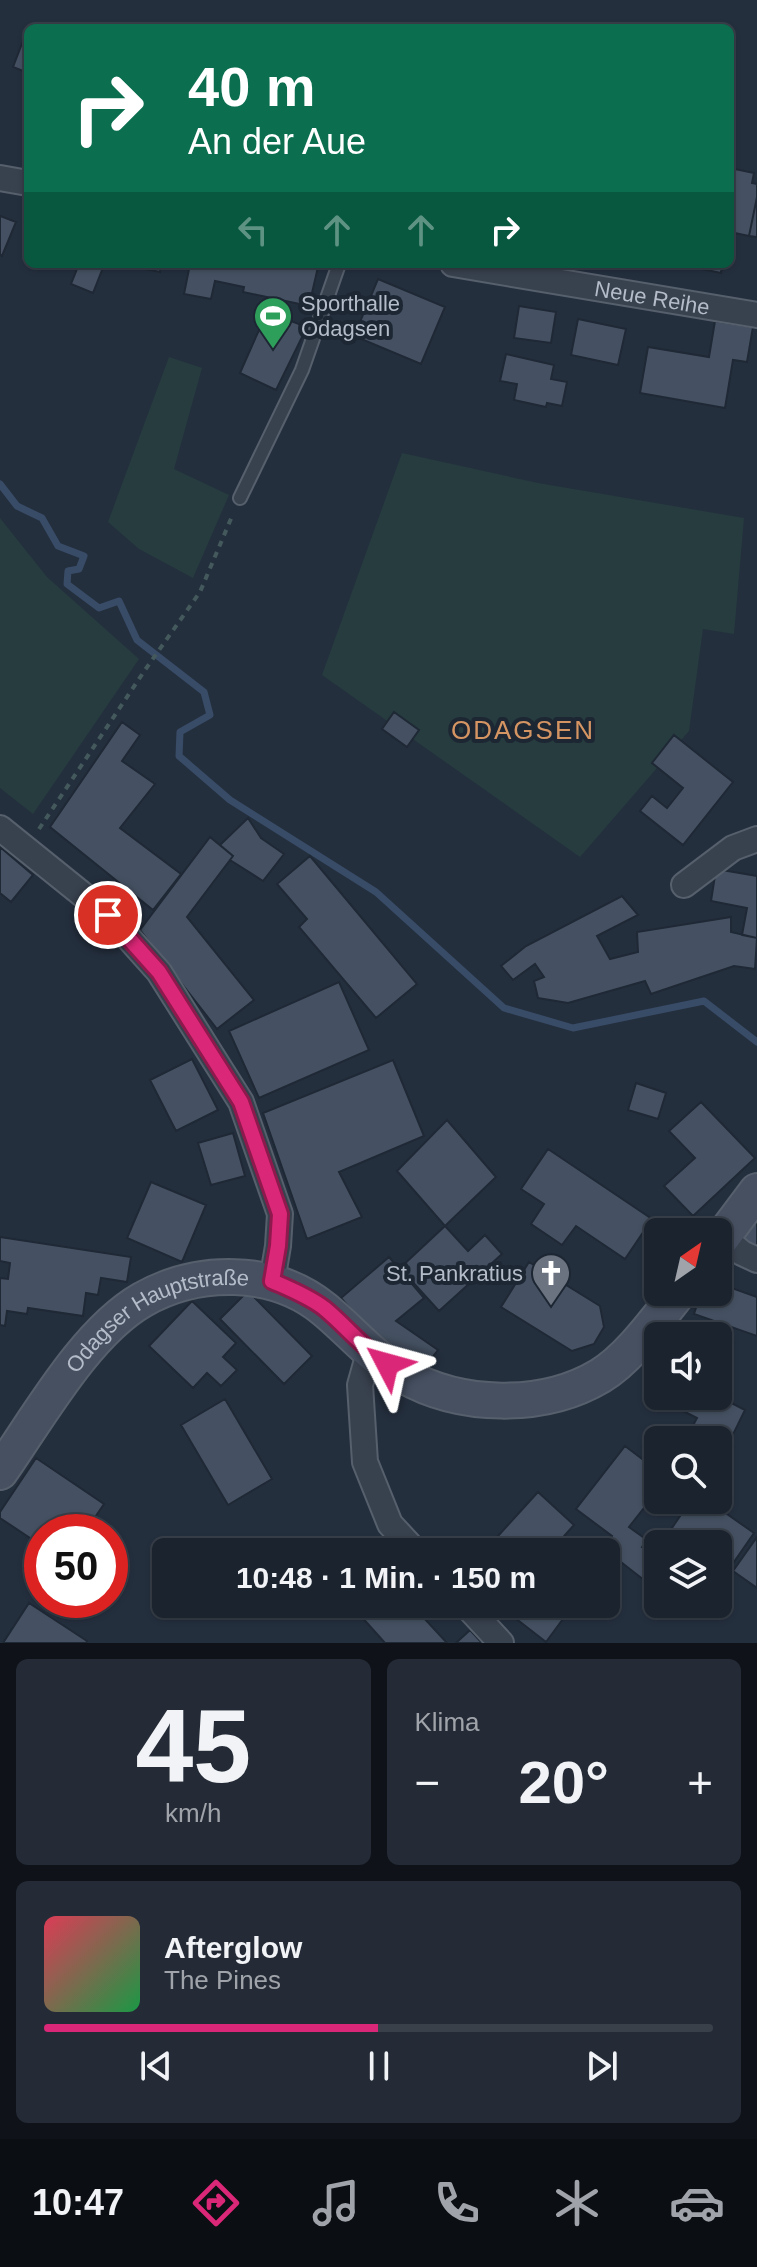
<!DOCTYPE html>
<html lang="de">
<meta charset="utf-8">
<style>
:root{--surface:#1b232e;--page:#242b36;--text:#f1f3f6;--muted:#a0a4aa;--line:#39404a;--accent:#db2777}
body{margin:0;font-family:Helvetica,sans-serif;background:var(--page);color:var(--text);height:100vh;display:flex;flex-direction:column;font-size:30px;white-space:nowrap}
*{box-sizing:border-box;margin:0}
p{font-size:26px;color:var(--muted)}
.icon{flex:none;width:44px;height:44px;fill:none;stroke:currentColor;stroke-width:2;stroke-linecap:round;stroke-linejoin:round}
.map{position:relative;height:1643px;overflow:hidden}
.side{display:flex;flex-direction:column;gap:16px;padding:16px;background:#0f1319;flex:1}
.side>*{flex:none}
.banner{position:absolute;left:24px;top:24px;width:710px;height:244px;border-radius:12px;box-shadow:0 2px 6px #0004,0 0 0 2px var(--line);background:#0b6e4f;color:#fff;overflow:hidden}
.needle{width:52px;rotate:34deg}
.controls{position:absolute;left:644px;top:1218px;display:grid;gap:16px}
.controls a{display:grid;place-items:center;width:88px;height:88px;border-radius:12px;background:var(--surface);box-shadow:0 2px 6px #0004,0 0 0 2px var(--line);font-size:40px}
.speed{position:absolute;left:24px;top:1514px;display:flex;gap:16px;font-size:40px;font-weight:700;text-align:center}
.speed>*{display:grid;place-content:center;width:104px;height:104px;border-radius:50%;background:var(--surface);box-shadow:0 2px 6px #0004,0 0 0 2px var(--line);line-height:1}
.speed .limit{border:12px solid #d22;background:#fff;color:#111}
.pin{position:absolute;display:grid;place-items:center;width:68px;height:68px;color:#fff;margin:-34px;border:4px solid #fff;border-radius:50%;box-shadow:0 2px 8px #0007}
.me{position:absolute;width:88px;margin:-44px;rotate:309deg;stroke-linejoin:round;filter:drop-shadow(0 0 6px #0008)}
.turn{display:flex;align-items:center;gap:28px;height:168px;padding:0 32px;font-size:36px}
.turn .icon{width:104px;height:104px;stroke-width:2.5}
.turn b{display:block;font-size:56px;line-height:68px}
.lanes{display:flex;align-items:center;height:76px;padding:0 32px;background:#0003;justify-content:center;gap:40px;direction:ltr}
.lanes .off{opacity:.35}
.big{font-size:60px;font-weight:800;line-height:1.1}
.side .card{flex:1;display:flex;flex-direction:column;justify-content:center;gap:12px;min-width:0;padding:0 28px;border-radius:12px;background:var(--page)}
.side .dial{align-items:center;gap:0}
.dial b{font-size:104px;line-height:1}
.song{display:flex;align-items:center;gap:24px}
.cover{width:96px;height:96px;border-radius:12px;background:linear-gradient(135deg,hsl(350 70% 55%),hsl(140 70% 35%))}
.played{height:8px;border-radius:4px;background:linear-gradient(90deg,var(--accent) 50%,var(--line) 50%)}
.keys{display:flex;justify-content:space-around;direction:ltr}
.heat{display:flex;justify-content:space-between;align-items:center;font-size:44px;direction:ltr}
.side .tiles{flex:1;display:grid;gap:16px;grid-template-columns:1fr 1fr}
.card:last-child{grid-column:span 2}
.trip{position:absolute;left:152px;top:1538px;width:468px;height:80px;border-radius:12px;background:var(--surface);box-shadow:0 2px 6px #0004,0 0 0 2px var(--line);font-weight:800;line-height:80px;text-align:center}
.tab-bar{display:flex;height:128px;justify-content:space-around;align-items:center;background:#0b0e12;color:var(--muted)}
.tab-bar .icon{width:56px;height:56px}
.tab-bar .active{color:var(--accent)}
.tab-bar b{font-size:36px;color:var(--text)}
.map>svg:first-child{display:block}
</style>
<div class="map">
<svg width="757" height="1643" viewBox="0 0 757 1643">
<rect width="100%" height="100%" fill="#242f3e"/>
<path fill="#263c3f" d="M 169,357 L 202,368 L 174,469 L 229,495 L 193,578 L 139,549 L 108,522 Z
M 402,453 L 538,483 L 744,518 L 734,634 L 703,629 L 689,731 L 580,857 L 322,675 Z
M 0,518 L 47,577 L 139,659 L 33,814 L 0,788 Z"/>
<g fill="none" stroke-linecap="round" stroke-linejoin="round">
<path stroke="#394c67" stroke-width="7" d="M 0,484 L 17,506 L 42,518 L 58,546 L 84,556 L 79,569 L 68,571 L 67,584 L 99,608 L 119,601 L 137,640 L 204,692 L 210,715 L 180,732 L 179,756 L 230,800 L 376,892 L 504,1008 L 573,1028 L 704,1001 L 757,1042"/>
</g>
<path fill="#455162" stroke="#1f2835" stroke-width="2" d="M 28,28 L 28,73 L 13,67 Z
M 730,168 L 754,173 L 752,183 L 757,184 L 757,197 L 749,236 L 730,232 Z
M 757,197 L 757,237 L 749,236 Z
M 0,216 L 16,222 L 2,256 L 0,255 Z
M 79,264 L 104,265 L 93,293 L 71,284 Z
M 122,264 L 161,264 L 160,272 Z
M 190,264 L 303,264 L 318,267 L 309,306 L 243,292 L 244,287 L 215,281 L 211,299 L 184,294 Z
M 678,264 L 722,264 L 721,273 Z
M 378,279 L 445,307 L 421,364 L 354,336 Z
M 519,306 L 556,312 L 551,343 L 514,338 Z
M 267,312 L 307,327 L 276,390 L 240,373 Z
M 578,319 L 626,329 L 618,365 L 571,355 Z
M 715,321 L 753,327 L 747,362 L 733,360 L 725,408 L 640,393 L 648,347 L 709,357 Z
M 506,354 L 554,365 L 551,379 L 567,382 L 562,406 L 547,403 L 546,407 L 514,400 L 517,384 L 500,381 Z
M 394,712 L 419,730 L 407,747 L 382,729 Z
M 122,722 L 140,735 L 122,761 L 155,784 L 120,828 L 181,874 L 153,910 L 50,827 Z
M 674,735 L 733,782 L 683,845 L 640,811 L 652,796 L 667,808 L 683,788 L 652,763 Z
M 248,818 L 261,838 L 284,854 L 263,881 L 230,860 L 233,856 L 220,845 Z
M 210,837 L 233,856 L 187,917 L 254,1000 L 217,1029 L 140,930 Z
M 0,847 L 33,875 L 11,902 L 0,893 Z
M 310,856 L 417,984 L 376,1018 L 299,927 L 307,919 L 277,884 Z
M 716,869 L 757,876 L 757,938 L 742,935 L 747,908 L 711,901 Z
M 622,896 L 638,915 L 597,936 L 610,959 L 638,952 L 637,932 L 731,917 L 731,932 L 757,938 L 755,969 L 734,966 L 651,994 L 645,981 L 568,1003 L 538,998 L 534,981 L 544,977 L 535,964 L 513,980 L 501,966 L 526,946 Z
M 339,982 L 369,1050 L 259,1098 L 229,1031 Z
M 192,1059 L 218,1110 L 176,1131 L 150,1080 Z
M 393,1060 L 424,1136 L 339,1172 L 362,1217 L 307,1239 L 263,1113 Z
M 636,1083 L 666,1093 L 658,1119 L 628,1110 Z
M 701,1102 L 755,1158 L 693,1216 L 664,1186 L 695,1158 L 669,1131 Z
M 447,1120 L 496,1177 L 445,1226 L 397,1171 Z
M 233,1133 L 245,1176 L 211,1185 L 198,1143 Z
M 548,1149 L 652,1219 L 625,1259 L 576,1226 L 562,1245 L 531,1224 L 544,1204 L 521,1189 Z
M 151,1182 L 206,1205 L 182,1262 L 127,1238 Z
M 757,1203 L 757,1247 L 740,1239 Z
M 445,1226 L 468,1251 L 485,1235 L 502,1254 L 439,1311 L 400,1268 Z
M 0,1237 L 131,1257 L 127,1282 L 101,1278 L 98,1295 L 86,1293 L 83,1316 L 28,1308 L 27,1314 L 7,1311 L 5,1326 L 0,1325 L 0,1278 L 8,1279 L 10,1263 L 0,1261 Z
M 389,1257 L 424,1298 L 396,1321 L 438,1350 L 426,1365 L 376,1339 L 341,1298 Z
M 529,1262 L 600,1306 L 604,1327 L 594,1344 L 572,1351 L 501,1307 Z
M 718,1283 L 757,1297 L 757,1336 L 694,1314 L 701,1292 L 718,1292 Z
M 248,1291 L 312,1356 L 284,1384 L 220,1319 Z
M 192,1301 L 236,1343 L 223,1357 L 237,1370 L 221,1386 L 207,1373 L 193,1388 L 149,1346 Z
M 688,1396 L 718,1396 L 745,1410 L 724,1453 L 718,1450 L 718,1440 L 698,1440 L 688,1435 L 697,1418 L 681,1410 Z
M 225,1399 L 272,1479 L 228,1505 L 181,1425 Z
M 625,1446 L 658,1471 L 658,1490 L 629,1527 L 647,1540 L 642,1547 L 658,1560 L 658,1591 L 603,1548 L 612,1536 L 576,1509 Z
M 36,1458 L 104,1504 L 85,1532 L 42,1532 L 42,1546 L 0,1518 L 0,1512 Z
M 538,1492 L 574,1525 L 550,1552 L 516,1552 L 498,1536 Z
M 691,1500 L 707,1500 L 754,1533 L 718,1585 L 718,1544 L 661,1544 Z
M 757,1537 L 757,1588 L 733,1571 Z
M 29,1603 L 87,1641 L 86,1643 L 3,1643 Z
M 369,1604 L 411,1604 L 447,1643 L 385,1643 L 359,1614 Z
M 497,1604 L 574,1604 L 546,1642 Z
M 676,1604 L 707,1604 L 696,1619 Z
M 470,1630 L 482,1643 L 456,1643 Z"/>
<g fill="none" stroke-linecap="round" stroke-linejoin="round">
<defs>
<path id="service" d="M 240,498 L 302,370 L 339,264"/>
<g id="minor">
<path d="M 0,178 L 28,183"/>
<path id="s1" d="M 453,264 L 757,315"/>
<path d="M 0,828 L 108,915 L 159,972 L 241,1102 L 280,1214 L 278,1246 L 272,1281"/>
<path d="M 684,885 L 733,848 L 757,839"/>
<path d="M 723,1237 L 742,1253 L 757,1260"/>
<path d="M 369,1353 L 360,1385 L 365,1462 L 390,1524 L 416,1552"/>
<path d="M 465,1604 L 501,1643"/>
</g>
<g id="secondary">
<path d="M 718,1243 L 757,1191"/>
<path id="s2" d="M 0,1472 C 38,1418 85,1333 142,1300 C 198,1268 274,1268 324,1309 C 351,1331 372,1358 403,1375 C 460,1408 543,1410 600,1376 C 629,1359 658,1318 679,1292"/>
</g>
</defs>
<use href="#service" stroke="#565f6c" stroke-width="16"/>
<use href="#minor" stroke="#565f6c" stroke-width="28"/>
<use href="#secondary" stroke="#565f6c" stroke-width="38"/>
<path stroke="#44595c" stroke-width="4" stroke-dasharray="6 6" stroke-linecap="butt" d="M 39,829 L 145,670 L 200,592 L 233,514"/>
<use href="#service" stroke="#38414e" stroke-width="12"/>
<use href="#minor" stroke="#38414e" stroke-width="24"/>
<use href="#secondary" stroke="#465061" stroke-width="34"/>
</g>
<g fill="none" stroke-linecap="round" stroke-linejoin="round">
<defs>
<path id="route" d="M 108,915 L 159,972 L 241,1102 L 280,1214 L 278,1246 L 272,1281 C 290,1289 308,1296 324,1308 C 346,1326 363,1348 387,1364"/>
</defs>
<use href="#route" stroke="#8e194d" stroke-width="20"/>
<use href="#route" stroke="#db2777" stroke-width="14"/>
</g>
<defs>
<symbol id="stadium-pin" viewBox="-11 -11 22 30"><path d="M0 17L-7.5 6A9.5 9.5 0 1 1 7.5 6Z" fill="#2e9e5b" stroke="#1d2633"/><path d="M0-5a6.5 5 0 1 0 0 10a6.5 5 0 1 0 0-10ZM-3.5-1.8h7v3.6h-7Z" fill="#fff"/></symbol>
<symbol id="church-pin" viewBox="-11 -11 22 30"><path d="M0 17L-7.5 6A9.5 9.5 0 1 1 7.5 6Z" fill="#6b7280" stroke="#1d2633"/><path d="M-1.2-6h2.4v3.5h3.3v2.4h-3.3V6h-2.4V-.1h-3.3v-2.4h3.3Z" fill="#fff"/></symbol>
</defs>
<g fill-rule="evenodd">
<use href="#stadium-pin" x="251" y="294" width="44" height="60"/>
<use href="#church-pin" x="529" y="1251" width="44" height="60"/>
</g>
<g text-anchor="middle" stroke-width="8" stroke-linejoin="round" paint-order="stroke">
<g font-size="22" fill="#b4bcc9" stroke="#1d2633">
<text dy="8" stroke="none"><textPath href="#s1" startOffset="202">Neue Reihe</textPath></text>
<text dy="8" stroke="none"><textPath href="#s2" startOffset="230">Odagser Hauptstraße</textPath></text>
</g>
<g font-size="22" fill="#b4bcc9" stroke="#1d2633" text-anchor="start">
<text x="301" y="311">Sporthalle<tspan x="301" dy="25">Odagsen</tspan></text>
<text x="523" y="1281" text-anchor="end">St. Pankratius</text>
</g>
<g font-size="26" letter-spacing="2" fill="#d59563" stroke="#1d2633">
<text x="523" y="739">ODAGSEN</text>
</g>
</g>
</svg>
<div class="controls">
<a><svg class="needle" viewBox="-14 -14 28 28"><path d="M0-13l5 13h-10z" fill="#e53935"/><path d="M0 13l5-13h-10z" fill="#a0a4aa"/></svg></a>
<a><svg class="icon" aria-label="sound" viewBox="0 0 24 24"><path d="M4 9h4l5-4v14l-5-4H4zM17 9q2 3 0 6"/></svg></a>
<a><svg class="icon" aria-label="search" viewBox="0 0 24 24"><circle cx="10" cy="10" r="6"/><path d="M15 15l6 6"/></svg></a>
<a><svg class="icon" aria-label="layers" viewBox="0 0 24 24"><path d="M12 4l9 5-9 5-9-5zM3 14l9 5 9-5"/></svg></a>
</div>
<div class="speed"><div class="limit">50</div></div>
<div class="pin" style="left:108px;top:915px;background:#d93025"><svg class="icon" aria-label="arrive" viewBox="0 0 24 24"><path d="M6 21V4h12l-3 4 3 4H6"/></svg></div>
<svg class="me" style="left:387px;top:1364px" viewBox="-20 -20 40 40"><path d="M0-17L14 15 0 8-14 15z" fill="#db2777" stroke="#fff" stroke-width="4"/></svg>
<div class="trip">10:48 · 1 Min. · 150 m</div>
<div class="banner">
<div class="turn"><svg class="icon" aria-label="right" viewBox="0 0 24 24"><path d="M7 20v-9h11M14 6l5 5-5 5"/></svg><div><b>40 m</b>An der Aue</div></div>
<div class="lanes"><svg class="icon off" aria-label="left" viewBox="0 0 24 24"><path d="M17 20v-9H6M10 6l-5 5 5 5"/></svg><svg class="icon off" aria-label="ahead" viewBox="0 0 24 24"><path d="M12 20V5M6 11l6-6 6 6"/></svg><svg class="icon off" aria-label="ahead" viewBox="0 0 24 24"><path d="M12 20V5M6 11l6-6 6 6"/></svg><svg class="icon" aria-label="right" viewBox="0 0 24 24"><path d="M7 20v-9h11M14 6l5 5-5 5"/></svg></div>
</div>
</div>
<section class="side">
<div class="tiles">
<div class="card dial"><b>45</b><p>km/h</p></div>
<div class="card"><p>Klima</p>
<div class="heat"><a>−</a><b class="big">20°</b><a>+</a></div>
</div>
<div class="card">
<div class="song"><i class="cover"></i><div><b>Afterglow</b><p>The Pines</p></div></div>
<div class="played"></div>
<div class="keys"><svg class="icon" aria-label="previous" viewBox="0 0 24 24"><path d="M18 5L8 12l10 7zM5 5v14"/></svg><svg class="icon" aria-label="pause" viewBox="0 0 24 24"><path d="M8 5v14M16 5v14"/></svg><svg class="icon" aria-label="next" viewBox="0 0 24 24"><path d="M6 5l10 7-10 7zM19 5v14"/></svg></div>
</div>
</div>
</section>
<nav class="tab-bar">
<b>10:47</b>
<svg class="icon active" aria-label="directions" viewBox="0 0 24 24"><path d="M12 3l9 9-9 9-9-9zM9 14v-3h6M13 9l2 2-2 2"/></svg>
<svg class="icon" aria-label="music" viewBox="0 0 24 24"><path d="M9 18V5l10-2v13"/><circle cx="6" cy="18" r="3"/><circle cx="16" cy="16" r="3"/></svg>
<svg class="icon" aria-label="phone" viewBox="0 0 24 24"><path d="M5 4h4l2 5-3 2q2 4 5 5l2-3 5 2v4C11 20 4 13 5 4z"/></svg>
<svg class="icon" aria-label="climate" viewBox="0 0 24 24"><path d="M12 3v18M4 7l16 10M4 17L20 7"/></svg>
<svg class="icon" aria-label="car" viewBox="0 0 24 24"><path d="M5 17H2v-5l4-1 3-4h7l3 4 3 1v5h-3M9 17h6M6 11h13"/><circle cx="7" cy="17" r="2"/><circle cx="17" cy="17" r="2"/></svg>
</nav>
